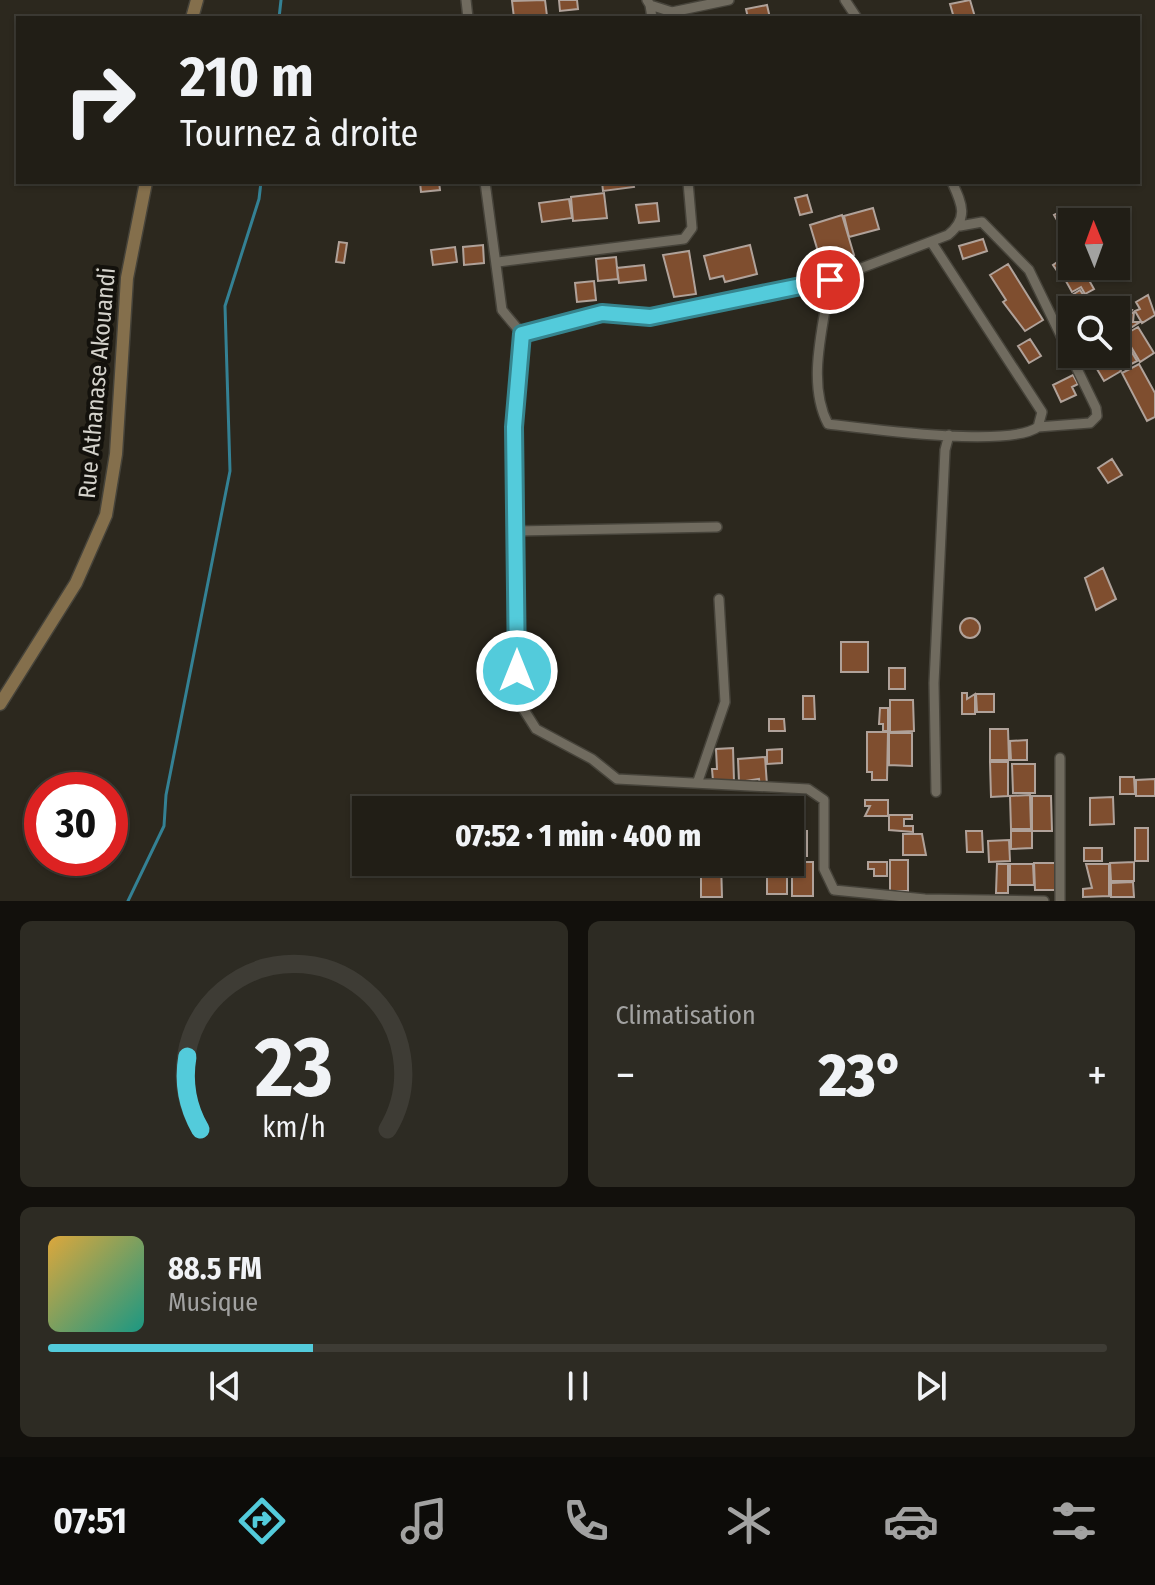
<!DOCTYPE html>
<html lang="fr">
<meta charset="utf-8">
<style>
:root{--surface:#211e16;--page:#2d2b23;--text:#f1f3f6;--muted:#a2a2a1;--line:#3e3c35;--accent:#53cbdb}
body{margin:0;font-family:"Fira Sans Condensed",sans-serif;background:var(--page);color:var(--text);height:100vh;display:flex;flex-direction:column;font-size:30px;white-space:nowrap}
*{box-sizing:border-box;margin:0}
p{font-size:26px;color:var(--muted)}
.icon{flex:none;width:44px;height:44px;fill:none;stroke:currentColor;stroke-width:2;stroke-linecap:round;stroke-linejoin:round}
.map{position:relative;height:901px;overflow:hidden}
.details{display:flex;flex-direction:column;gap:20px;padding:20px;background:#12100c;flex:1}
.details>*{flex:none}
.banner{position:absolute;left:16px;top:16px;width:1124px;height:168px;border-radius:0px;box-shadow:0 2px 6px #0004,0 0 0 2px var(--line);background:#211e16;color:var(--text);overflow:hidden}
.needle{width:52px;rotate:359deg}
.buttons{position:absolute;left:1058px;top:208px;display:grid;gap:16px}
.buttons a{display:grid;place-items:center;width:72px;height:72px;border-radius:0px;background:var(--surface);box-shadow:0 2px 6px #0004,0 0 0 2px var(--line);font-size:40px}
.speed{position:absolute;left:24px;top:772px;display:flex;gap:16px;font-size:40px;font-weight:700;text-align:center}
.speed>*{display:grid;place-content:center;width:104px;height:104px;border-radius:50%;background:var(--surface);box-shadow:0 2px 6px #0004,0 0 0 2px var(--line);line-height:1}
.speed .limit{border:12px solid #d22;background:#fff;color:#111}
.pin{position:absolute;display:grid;place-items:center;width:68px;height:68px;color:#fff;margin:-34px;border:4px solid #fff;border-radius:50%;box-shadow:0 2px 8px #0007}
.me{position:absolute;width:88px;margin:-44px;rotate:0deg;stroke-linejoin:round;filter:drop-shadow(0 0 6px #0008)}
.turn{display:flex;align-items:center;gap:28px;height:168px;padding:0 32px;font-size:36px}
.turn .icon{width:104px;height:104px;stroke-width:2.5}
.turn b{display:block;font-size:56px;line-height:68px}
.big{font-size:60px;font-weight:800;line-height:1.1}
.details .widget{flex:1;display:flex;flex-direction:column;justify-content:center;gap:12px;min-width:0;padding:0 28px;border-radius:12px;background:var(--page)}
.details .dial{align-items:center;gap:0}
.dial svg{height:208px;overflow:visible;fill:none;stroke:var(--line);stroke-width:7;stroke-linecap:round;text-anchor:middle}
.dial text{fill:var(--text);stroke:none}
.song{display:flex;align-items:center;gap:24px}
.cover{width:96px;height:96px;border-radius:12px;background:linear-gradient(135deg,hsl(40 70% 55%),hsl(170 70% 35%))}
.played{height:8px;border-radius:4px;background:linear-gradient(90deg,var(--accent) 25%,var(--line) 25%)}
.keys{display:flex;justify-content:space-around;direction:ltr}
.heat{display:flex;justify-content:space-between;align-items:center;font-size:44px;direction:ltr}
.details .tiles{flex:1;display:grid;gap:20px;grid-template-columns:1fr 1fr}
.widget:last-child{grid-column:span 2}
.trip{position:absolute;left:352px;top:796px;width:452px;height:80px;border-radius:0px;background:var(--surface);box-shadow:0 2px 6px #0004,0 0 0 2px var(--line);font-weight:800;line-height:80px;text-align:center}
.dock{display:flex;height:128px;justify-content:space-around;align-items:center;background:#0d0c09;color:var(--muted)}
.dock .icon{width:56px;height:56px}
.dock .current{color:var(--accent)}
.dock b{font-size:36px;color:var(--text)}
.map>svg:first-child{display:block}
</style>
<div class="map">
<svg width="1155" height="901" viewBox="0 0 1155 901">
<rect width="100%" height="100%" fill="#2c281e"/>
<g fill="none" stroke-linecap="round" stroke-linejoin="round">
<path stroke="#348194" stroke-width="3" d="M 279,18 L 281,0
M 128,901 L 164,826 L 166,795 L 230,471 L 225,306 L 259,199 L 261,182"/>
</g>
<path fill="#7f4e2f" stroke="#b0a29a" stroke-width="2" d="M 545,0 L 547,16 L 514,18 L 512,1 Z
M 559,0 L 577,0 L 578,9 L 560,11 Z
M 970,0 L 975,17 L 954,18 L 950,4 Z
M 767,5 L 770,18 L 748,18 L 746,9 Z
M 420,182 L 439,182 L 440,190 L 421,192 Z
M 602,182 L 633,182 L 634,187 L 603,191 Z
M 604,193 L 607,218 L 573,221 L 571,197 Z
M 807,195 L 812,212 L 800,215 L 795,198 Z
M 569,199 L 572,218 L 542,222 L 539,203 Z
M 657,203 L 659,221 L 639,223 L 636,205 Z
M 873,208 L 879,229 L 849,237 L 844,216 Z
M 1064,210 L 1072,224 L 1072,230 L 1065,234 L 1054,215 Z
M 842,215 L 854,255 L 822,265 L 810,225 Z
M 983,239 L 987,251 L 963,259 L 959,246 Z
M 339,242 L 347,243 L 344,263 L 336,262 Z
M 483,245 L 484,263 L 464,265 L 463,247 Z
M 750,245 L 757,274 L 725,282 L 723,276 L 710,279 L 704,256 Z
M 455,247 L 457,262 L 433,265 L 431,250 Z
M 689,251 L 696,294 L 674,297 L 663,255 Z
M 1072,252 L 1073,266 L 1060,275 L 1053,265 Z
M 616,257 L 618,279 L 598,281 L 596,259 Z
M 1008,264 L 1043,320 L 1025,331 L 1003,302 L 1006,300 L 990,275 Z
M 644,265 L 646,280 L 619,283 L 617,268 Z
M 1077,266 L 1081,266 L 1094,289 L 1085,294 L 1081,287 L 1072,292 L 1062,274 Z
M 594,281 L 596,300 L 577,302 L 575,283 Z
M 1080,290 L 1092,308 L 1072,310 L 1072,319 L 1061,302 Z
M 1148,295 L 1155,315 L 1142,323 L 1135,311 L 1140,309 L 1136,302 Z
M 1124,296 L 1127,309 L 1132,310 L 1129,315 L 1134,312 L 1133,322 L 1140,322 L 1121,334 L 1116,326 L 1116,310 L 1105,308 Z
M 1138,327 L 1154,353 L 1140,362 L 1124,335 Z
M 1121,334 L 1137,361 L 1124,368 L 1115,354 L 1116,337 Z
M 1030,339 L 1041,356 L 1029,363 L 1018,346 Z
M 1087,354 L 1112,354 L 1113,357 L 1095,368 Z
M 1113,359 L 1121,371 L 1104,381 L 1097,369 Z
M 1139,364 L 1155,393 L 1155,417 L 1147,421 L 1122,373 Z
M 1073,375 L 1078,384 L 1072,387 L 1076,395 L 1061,402 L 1053,385 Z
M 1112,459 L 1122,475 L 1108,483 L 1098,468 Z
M 1103,568 L 1116,599 L 1096,610 L 1085,578 Z
M960 628a10 10 0 1 1 20 0a10 10 0 1 1-20 0Z
M 841,642 L 868,642 L 868,672 L 841,672 Z
M 889,668 L 905,668 L 905,689 L 889,689 Z
M 962,693 L 967,693 L 967,699 L 975,694 L 975,714 L 962,714 Z
M 976,694 L 994,694 L 994,712 L 977,712 Z
M 803,696 L 814,696 L 815,719 L 803,719 Z
M 890,700 L 913,700 L 914,731 L 890,732 Z
M 880,708 L 888,708 L 888,731 L 883,731 L 883,724 L 879,724 Z
M 769,719 L 784,719 L 785,731 L 769,731 Z
M 990,729 L 1008,729 L 1009,760 L 990,760 Z
M 867,732 L 888,732 L 887,780 L 872,780 L 872,772 L 867,772 Z
M 889,733 L 912,733 L 912,766 L 889,765 Z
M 1027,740 L 1027,760 L 1011,760 L 1010,741 Z
M 733,748 L 734,781 L 713,781 L 712,769 L 717,769 L 716,749 Z
M 782,749 L 782,763 L 767,764 L 767,750 Z
M 765,757 L 767,785 L 760,786 L 759,779 L 739,782 L 738,759 Z
M 990,762 L 1008,762 L 1008,796 L 991,797 Z
M 1012,764 L 1035,764 L 1035,793 L 1013,793 Z
M 1120,777 L 1134,777 L 1135,794 L 1120,794 Z
M 1155,779 L 1155,796 L 1136,796 L 1136,780 Z
M 1030,795 L 1031,829 L 1011,829 L 1010,796 Z
M 1032,796 L 1051,796 L 1052,831 L 1032,831 Z
M 1113,797 L 1114,824 L 1090,825 L 1090,798 Z
M 865,800 L 888,800 L 888,816 L 865,816 L 870,806 L 865,806 Z
M 889,815 L 912,815 L 912,819 L 904,819 L 904,826 L 913,826 L 913,832 L 889,830 Z
M 1135,828 L 1148,828 L 1148,861 L 1135,861 Z
M 790,831 L 807,831 L 807,856 L 790,856 Z
M 966,831 L 982,831 L 983,852 L 967,852 Z
M 1011,831 L 1032,831 L 1032,848 L 1011,849 Z
M 903,834 L 922,834 L 926,855 L 903,855 Z
M 1009,840 L 1010,861 L 989,862 L 988,841 Z
M 1084,848 L 1102,848 L 1102,861 L 1084,861 Z
M 890,860 L 908,860 L 908,891 L 890,891 Z
M 701,862 L 721,862 L 722,897 L 701,897 Z
M 792,862 L 813,862 L 813,896 L 792,896 Z
M 868,862 L 887,862 L 887,876 L 874,876 L 874,869 L 868,869 Z
M 1134,862 L 1134,881 L 1111,881 L 1110,863 Z
M 787,863 L 787,894 L 767,894 L 767,864 Z
M 1034,863 L 1058,863 L 1058,890 L 1035,890 Z
M 997,864 L 1008,864 L 1008,893 L 996,893 Z
M 1010,864 L 1033,864 L 1034,885 L 1010,885 Z
M 1086,864 L 1109,864 L 1109,896 L 1083,897 L 1083,889 L 1092,888 Z
M 1133,882 L 1134,897 L 1111,897 L 1111,883 Z"/>
<g fill="none" stroke-linecap="round" stroke-linejoin="round">
<defs>
<path id="street" d="M 466,0 L 468,18
M 647,0 L 650,5 L 672,12 L 729,0
M 845,0 L 857,18
M 650,5 L 652,18
M 485,182 L 502,310 L 522,334 L 514,427 L 517,531 L 717,527
M 960,226 L 982,222 L 1029,270 L 1096,408 L 1097,416 L 1090,423 L 1038,427
M 498,262 L 684,239 L 692,228 L 688,182
M 830,280 C 824,325 806,382 828,424 C 869,429 1009,448 1038,427 L 1042,412 L 932,243
M 522,334 L 602,313 L 650,317 L 830,280 L 948,235 C 969,218 962,204 952,182
M 517,531 L 519,702 L 536,729 L 592,759 L 617,779 L 808,789 L 824,800 L 824,869 L 834,890 L 925,899 L 1044,901
M 698,781 L 725,702 L 719,599
M 936,792 L 934,683 L 945,450 L 949,435
M 1060,901 L 1060,758"/>
<path id="secondary" d="M 192,18 L 197,0
M 0,704 L 76,583 L 106,515 L 116,454 L 127,278 L 146,182"/>
</defs>
<use href="#street" stroke="#46433a" stroke-width="12"/>
<use href="#secondary" stroke="#46433a" stroke-width="15"/>
<use href="#street" stroke="#706b5f" stroke-width="9"/>
<use href="#secondary" stroke="#846f4c" stroke-width="12"/>
</g>
<g fill="none" stroke-linecap="round" stroke-linejoin="round">
<defs>
<path id="route" d="M 517,671 L 514,427 L 522,334 L 602,313 L 650,317 L 830,280"/>
</defs>
<use href="#route" stroke="#36848e" stroke-width="20"/>
<use href="#route" stroke="#53cbdb" stroke-width="14"/>
</g>
<g text-anchor="middle" stroke-width="8" stroke-linejoin="round" paint-order="stroke">
<g font-size="24" fill="#d4d2cb" stroke="#13110c">
<text transform="translate(97 383) rotate(-85)" y="8">Rue Athanase Akouandi</text>
</g>
</g>
</svg>
<div class="buttons">
<a><svg class="needle" viewBox="-14 -14 28 28"><path d="M0-13l5 13h-10z" fill="#e53935"/><path d="M0 13l5-13h-10z" fill="#a2a2a1"/></svg></a>
<a><svg class="icon" aria-label="search" viewBox="0 0 24 24"><circle cx="10" cy="10" r="6"/><path d="M15 15l6 6"/></svg></a>
</div>
<div class="speed"><div class="limit">30</div></div>
<div class="pin" style="left:830px;top:280px;background:#d93025"><svg class="icon" aria-label="arrive" viewBox="0 0 24 24"><path d="M6 21V4h12l-3 4 3 4H6"/></svg></div>
<svg class="me" style="left:517px;top:671px" viewBox="-20 -20 40 40"><circle r="17" fill="#53cbdb" stroke="#fff" stroke-width="3"/><path d="M0-11L8 9 0 5-8 9z" fill="#fff"/></svg>
<div class="trip">07:52 · 1 min · 400 m</div>
<div class="banner">
<div class="turn"><svg class="icon" aria-label="right" viewBox="0 0 24 24"><path d="M7 20v-9h11M14 6l5 5-5 5"/></svg><div><b>210 m</b>Tournez à droite</div></div>
</div>
</div>
<section class="details">
<div class="tiles">
<div class="widget dial"><svg viewBox="0 0 100 80">
<path d="M14 69A42 42 0 1 1 86 69"/>
<path d="M14 69A42 42 0 0 1 9 41" stroke="#53cbdb"/>
<text x="50" y="56" font-size="32" font-weight="700">23</text>
<text x="50" y="72" font-size="11">km/h</text>
</svg></div>
<div class="widget"><p>Climatisation</p>
<div class="heat"><a>−</a><b class="big">23°</b><a>+</a></div>
</div>
<div class="widget">
<div class="song"><i class="cover"></i><div><b>88.5 FM</b><p>Musique</p></div></div>
<div class="played"></div>
<div class="keys"><svg class="icon" aria-label="previous" viewBox="0 0 24 24"><path d="M18 5L8 12l10 7zM5 5v14"/></svg><svg class="icon" aria-label="pause" viewBox="0 0 24 24"><path d="M8 5v14M16 5v14"/></svg><svg class="icon" aria-label="next" viewBox="0 0 24 24"><path d="M6 5l10 7-10 7zM19 5v14"/></svg></div>
</div>
</div>
</section>
<nav class="dock">
<b>07:51</b>
<svg class="icon current" aria-label="directions" viewBox="0 0 24 24"><path d="M12 3l9 9-9 9-9-9zM9 14v-3h6M13 9l2 2-2 2"/></svg>
<svg class="icon" aria-label="music" viewBox="0 0 24 24"><path d="M9 18V5l10-2v13"/><circle cx="6" cy="18" r="3"/><circle cx="16" cy="16" r="3"/></svg>
<svg class="icon" aria-label="phone" viewBox="0 0 24 24"><path d="M5 4h4l2 5-3 2q2 4 5 5l2-3 5 2v4C11 20 4 13 5 4z"/></svg>
<svg class="icon" aria-label="climate" viewBox="0 0 24 24"><path d="M12 3v18M4 7l16 10M4 17L20 7"/></svg>
<svg class="icon" aria-label="car" viewBox="0 0 24 24"><path d="M5 17H2v-5l4-1 3-4h7l3 4 3 1v5h-3M9 17h6M6 11h13"/><circle cx="7" cy="17" r="2"/><circle cx="17" cy="17" r="2"/></svg>
<svg class="icon" aria-label="filters" viewBox="0 0 24 24"><path d="M4 7h16M4 17h16"/><circle cx="9" cy="7" r="2"/><circle cx="15" cy="17" r="2"/></svg>
</nav>
